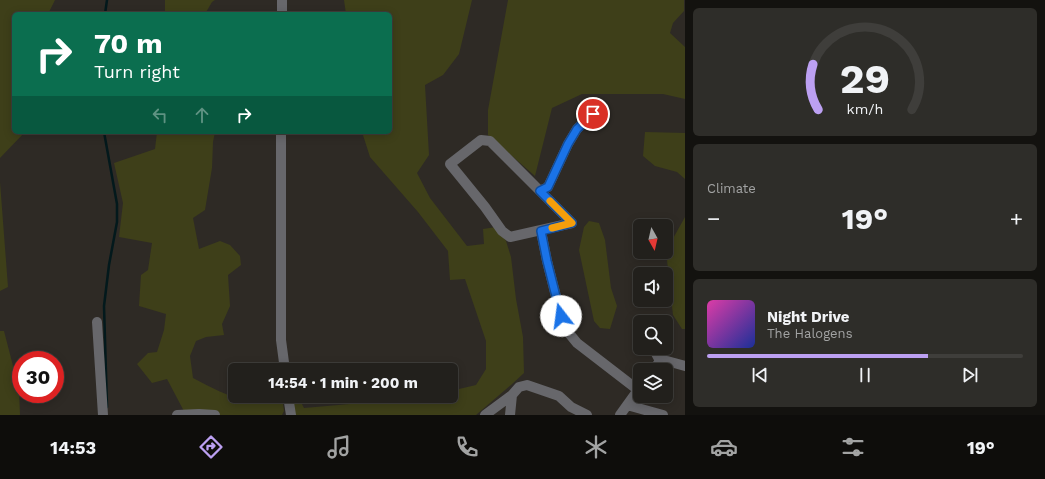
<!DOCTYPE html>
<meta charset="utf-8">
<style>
:root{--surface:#22201c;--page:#2e2d29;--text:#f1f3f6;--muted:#a2a3a3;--line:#3f3e3b;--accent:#bca0f2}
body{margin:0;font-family:"Work Sans",sans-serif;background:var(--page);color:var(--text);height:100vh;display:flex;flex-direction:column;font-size:15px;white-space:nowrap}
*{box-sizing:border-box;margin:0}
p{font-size:13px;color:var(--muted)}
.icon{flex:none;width:22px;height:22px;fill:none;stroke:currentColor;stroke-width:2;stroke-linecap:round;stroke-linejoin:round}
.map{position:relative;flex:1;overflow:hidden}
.panel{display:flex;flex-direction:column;gap:8px;padding:8px;background:#13120f;width:360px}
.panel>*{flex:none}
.banner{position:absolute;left:12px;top:12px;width:380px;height:122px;border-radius:6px;box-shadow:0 2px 10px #0003,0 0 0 1px var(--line);background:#0b6e4f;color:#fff;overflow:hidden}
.needle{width:26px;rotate:172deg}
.buttons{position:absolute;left:633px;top:219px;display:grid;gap:8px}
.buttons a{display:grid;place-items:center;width:40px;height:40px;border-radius:6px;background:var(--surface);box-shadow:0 2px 10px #0003,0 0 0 1px var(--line);font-size:20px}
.speed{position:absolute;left:12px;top:351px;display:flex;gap:8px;font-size:20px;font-weight:700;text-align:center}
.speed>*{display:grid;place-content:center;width:52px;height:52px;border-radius:50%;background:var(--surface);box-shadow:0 2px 10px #0003,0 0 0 1px var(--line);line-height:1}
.speed .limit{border:6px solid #d22;background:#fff;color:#111}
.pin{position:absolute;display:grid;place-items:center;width:34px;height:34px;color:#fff;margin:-17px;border:2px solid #fff;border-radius:50%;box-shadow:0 1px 4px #0007}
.me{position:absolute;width:44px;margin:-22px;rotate:345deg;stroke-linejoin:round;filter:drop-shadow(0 0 3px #0008)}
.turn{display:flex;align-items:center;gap:14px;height:84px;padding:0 16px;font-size:18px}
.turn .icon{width:52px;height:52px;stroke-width:2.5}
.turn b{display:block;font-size:28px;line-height:34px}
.lanes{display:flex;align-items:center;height:38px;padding:0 16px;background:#0003;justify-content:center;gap:20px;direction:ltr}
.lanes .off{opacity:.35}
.big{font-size:30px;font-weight:700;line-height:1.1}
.panel .widget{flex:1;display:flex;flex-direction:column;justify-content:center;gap:6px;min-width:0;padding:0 14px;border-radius:6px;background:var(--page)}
.panel .dial{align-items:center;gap:0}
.dial svg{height:104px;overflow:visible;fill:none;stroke:var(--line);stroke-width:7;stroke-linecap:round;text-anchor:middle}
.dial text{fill:var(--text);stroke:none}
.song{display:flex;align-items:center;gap:12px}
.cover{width:48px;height:48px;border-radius:6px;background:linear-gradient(135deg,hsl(320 70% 55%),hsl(230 70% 35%))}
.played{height:4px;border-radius:2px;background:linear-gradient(90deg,var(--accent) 70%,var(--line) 70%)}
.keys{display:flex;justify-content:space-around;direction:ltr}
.heat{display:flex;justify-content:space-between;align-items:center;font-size:22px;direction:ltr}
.trip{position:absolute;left:228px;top:363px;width:230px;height:40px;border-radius:6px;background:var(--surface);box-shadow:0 2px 10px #0003,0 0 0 1px var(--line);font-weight:700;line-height:40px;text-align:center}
.tabs{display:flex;height:64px;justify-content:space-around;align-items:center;background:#0e0d0b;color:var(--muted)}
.tabs .icon{width:28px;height:28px}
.tabs .current{color:var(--accent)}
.tabs b{font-size:18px;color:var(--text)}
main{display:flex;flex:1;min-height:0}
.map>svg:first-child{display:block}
</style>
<main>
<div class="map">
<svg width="685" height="415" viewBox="0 0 685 415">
<rect width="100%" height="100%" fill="#2e2a25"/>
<path fill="#3e3f19" d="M 0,0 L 55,0 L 48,14 L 14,14 L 14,132 L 25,132 L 0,158 Z
M 165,0 L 215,0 L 212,2 L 205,14 L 165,14 Z
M 344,0 L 472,0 L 459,54 L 443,75 L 425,85 L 429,155 L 417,173 L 430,198 L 467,246 L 484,244 L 483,229 L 496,227 L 506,241 L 511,257 L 516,299 L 523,337 L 524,373 L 511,385 L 476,415 L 294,415 L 292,396 L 298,396 L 304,408 L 361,403 L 378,396 L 451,396 L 451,390 L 459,389 L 476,385 L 486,369 L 486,341 L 465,279 L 450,280 L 448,251 L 418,212 L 370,157 L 362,132 L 390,132 L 390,14 L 346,14 Z
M 508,0 L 684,0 L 684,11 L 673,23 L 670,33 L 685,47 L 685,99 L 663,94 L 582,94 L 552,108 L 535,176 L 488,135 L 488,110 Z
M 157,132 L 215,132 L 213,142 L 212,168 L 205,210 L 193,218 L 199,249 L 220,241 L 230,245 L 240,256 L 241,265 L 228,275 L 230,306 L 222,324 L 224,335 L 206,337 L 196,341 L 190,356 L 193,378 C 211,387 228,398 248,399 C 260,400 271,396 282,396 L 284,411 L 282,415 L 186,415 L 167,379 L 152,383 L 137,364 L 148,353 L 157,352 L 164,330 L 166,314 L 139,306 L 141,275 L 148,270 L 152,243 L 119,237 L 123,203 L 114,163 L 155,149 Z
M 645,132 L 685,133 L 685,179 L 677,172 L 655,166 L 643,156 Z
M 0,182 L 8,287 L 0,291 Z
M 685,217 L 685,329 L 682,329 L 673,315 L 666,251 Z
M 589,221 L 599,223 L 605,240 L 611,288 L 617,306 L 610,329 L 600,328 L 594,321 L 579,250 L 584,227 Z
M 0,331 L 4,331 L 19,389 L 20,415 L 0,415 Z"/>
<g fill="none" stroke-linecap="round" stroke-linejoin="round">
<path stroke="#03191c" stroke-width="2.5" d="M 105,14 L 107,0
M 104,132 L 117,204 L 117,222 L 109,265 L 104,306 L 107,407"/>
<path stroke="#67676b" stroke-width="10" d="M 282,14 L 282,0
M 281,132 L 281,340 L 285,370
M 481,140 L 490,141 L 572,223 L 510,237 L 502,231 L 485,207 L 450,164 Z
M 540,191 L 548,187 L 568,144 L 577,129 L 593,113
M 541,231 L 547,261 L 561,316 L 568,332 L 577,343 L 638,390 L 620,415
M 97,322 L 103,415
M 653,348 L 660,361 L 667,361 L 685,366
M 653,370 L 660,361
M 288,396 L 291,415
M 627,405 L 663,415
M 177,415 L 199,414 L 215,415
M 485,415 L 512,395
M 510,415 L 512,395 L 519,387 L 527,385 L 559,396 L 571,407 L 587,415"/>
</g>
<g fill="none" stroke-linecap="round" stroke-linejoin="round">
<defs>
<path id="route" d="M 561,316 L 547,261 L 541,231 L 572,223 L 540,191 L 548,187 L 568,144 L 577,129 L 593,114"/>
</defs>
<use href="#route" stroke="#114b97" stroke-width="10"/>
<use href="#route" stroke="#1a73e8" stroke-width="7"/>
<path stroke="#f59e0b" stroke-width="7" d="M 550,201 L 572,223 L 552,228"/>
</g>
</svg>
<div class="buttons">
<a><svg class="needle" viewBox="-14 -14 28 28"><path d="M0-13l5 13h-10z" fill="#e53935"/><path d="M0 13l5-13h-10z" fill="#a2a3a3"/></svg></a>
<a><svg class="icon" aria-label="sound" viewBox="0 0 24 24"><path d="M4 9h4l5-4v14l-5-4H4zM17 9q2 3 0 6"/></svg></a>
<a><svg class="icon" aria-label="search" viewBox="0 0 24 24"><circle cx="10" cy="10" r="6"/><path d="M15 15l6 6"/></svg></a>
<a><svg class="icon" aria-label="layers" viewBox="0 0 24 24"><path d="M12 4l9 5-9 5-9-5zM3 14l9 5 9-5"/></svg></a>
</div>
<div class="speed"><div class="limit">30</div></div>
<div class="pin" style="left:593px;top:114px;background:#d93025"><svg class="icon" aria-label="arrive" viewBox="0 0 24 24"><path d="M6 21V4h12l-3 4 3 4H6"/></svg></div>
<svg class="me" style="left:561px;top:316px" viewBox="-20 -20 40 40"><circle r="19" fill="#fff"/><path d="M0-13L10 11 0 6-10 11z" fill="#1a73e8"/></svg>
<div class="trip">14:54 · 1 min · 200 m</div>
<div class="banner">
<div class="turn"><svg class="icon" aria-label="right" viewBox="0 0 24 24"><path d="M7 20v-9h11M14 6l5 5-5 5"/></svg><div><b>70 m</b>Turn right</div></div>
<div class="lanes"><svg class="icon off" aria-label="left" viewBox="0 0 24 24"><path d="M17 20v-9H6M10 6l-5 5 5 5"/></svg><svg class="icon off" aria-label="ahead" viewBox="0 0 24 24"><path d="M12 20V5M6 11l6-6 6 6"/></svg><svg class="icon" aria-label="right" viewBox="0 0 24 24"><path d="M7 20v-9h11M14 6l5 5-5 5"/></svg></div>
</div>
</div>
<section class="panel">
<div class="widget dial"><svg viewBox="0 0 100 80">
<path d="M14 69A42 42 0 1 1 86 69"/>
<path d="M14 69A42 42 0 0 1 10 34" stroke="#bca0f2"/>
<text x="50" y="56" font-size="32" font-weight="700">29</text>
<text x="50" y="72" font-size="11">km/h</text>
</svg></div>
<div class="widget"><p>Climate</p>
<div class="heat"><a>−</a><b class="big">19°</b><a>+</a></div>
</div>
<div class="widget">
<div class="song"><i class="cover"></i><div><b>Night Drive</b><p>The Halogens</p></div></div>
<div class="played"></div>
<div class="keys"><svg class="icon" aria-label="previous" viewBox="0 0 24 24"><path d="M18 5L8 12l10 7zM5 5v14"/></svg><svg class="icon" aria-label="pause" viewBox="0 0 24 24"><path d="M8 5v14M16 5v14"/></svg><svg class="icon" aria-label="next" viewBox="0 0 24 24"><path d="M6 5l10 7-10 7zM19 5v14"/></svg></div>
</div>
</section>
</main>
<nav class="tabs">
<b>14:53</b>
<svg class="icon current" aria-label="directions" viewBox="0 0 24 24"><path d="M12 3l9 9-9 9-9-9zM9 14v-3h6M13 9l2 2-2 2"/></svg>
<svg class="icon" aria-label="music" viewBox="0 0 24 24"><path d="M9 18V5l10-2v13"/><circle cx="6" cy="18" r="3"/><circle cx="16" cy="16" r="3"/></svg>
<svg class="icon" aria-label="phone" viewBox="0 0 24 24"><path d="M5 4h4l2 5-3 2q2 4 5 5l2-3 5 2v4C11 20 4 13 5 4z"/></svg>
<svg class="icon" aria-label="climate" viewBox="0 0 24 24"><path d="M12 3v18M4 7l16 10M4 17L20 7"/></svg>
<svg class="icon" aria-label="car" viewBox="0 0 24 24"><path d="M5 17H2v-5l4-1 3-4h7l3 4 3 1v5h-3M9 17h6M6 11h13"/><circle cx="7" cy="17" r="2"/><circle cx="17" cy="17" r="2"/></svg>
<svg class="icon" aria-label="filters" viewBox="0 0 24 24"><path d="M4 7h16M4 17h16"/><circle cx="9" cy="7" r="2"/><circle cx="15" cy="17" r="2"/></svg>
<b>19°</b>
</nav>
